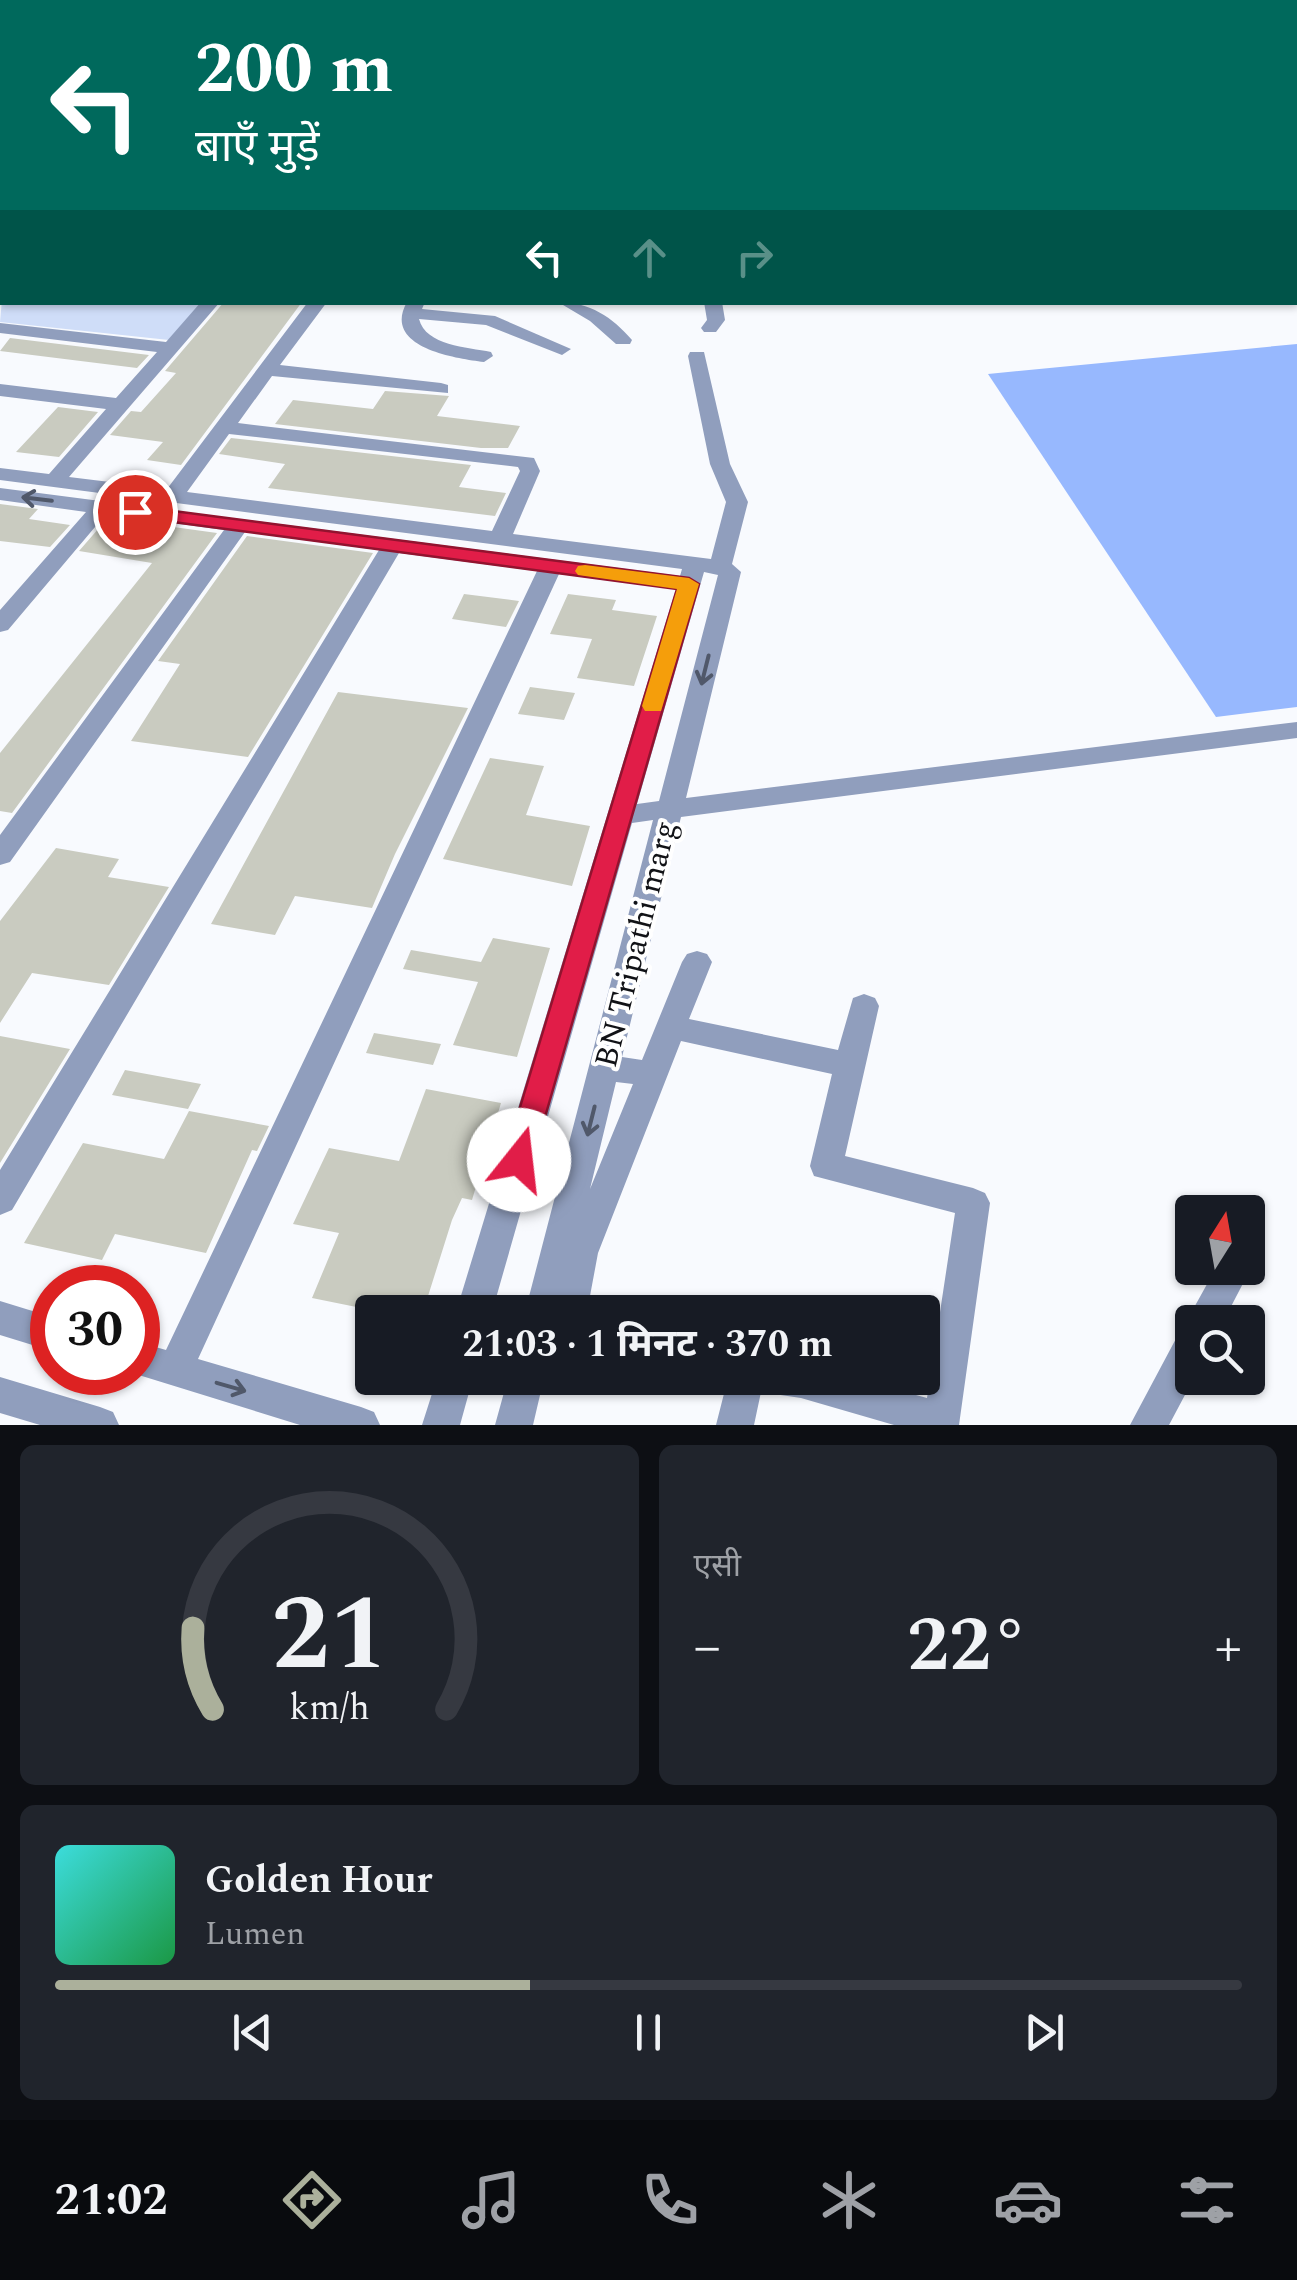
<!DOCTYPE html>
<html lang="hi">
<meta charset="utf-8">
<style>
:root{--surface:#171b24;--page:#20242c;--text:#f1f3f6;--muted:#9ea1a6;--line:#363941;--accent:#abb09b}
body{margin:0;font-family:Spectral,"Noto Sans Devanagari",serif;background:var(--page);color:var(--text);height:100vh;display:flex;flex-direction:column;font-size:38px;white-space:nowrap}
*{box-sizing:border-box;margin:0}
p{font-size:32px;color:var(--muted)}
.icon{flex:none;width:55px;height:55px;fill:none;stroke:currentColor;stroke-width:2;stroke-linecap:round;stroke-linejoin:round}
.map{position:relative;height:1425px;overflow:hidden}
.side{display:flex;flex-direction:column;gap:20px;padding:20px;background:#0d0f14;flex:1}
.side>*{flex:none}
.hud{position:absolute;left:0px;top:0px;width:1298px;height:305px;box-shadow:0 2px 8px #0004;background:#00695c;color:#fff;overflow:hidden}
.needle{width:65px;rotate:11deg}
.buttons{position:absolute;left:1175px;top:1195px;display:grid;gap:20px}
.buttons a{display:grid;place-items:center;width:90px;height:90px;border-radius:10px;background:var(--surface);box-shadow:0 2px 8px #0004;font-size:50px}
.speed{position:absolute;left:30px;top:1265px;display:flex;gap:20px;font-size:50px;font-weight:700;text-align:center}
.speed>*{display:grid;place-content:center;width:130px;height:130px;border-radius:50%;background:var(--surface);box-shadow:0 2px 8px #0004;line-height:1}
.speed .limit{border:15px solid #d22;background:#fff;color:#111}
.pin{position:absolute;display:grid;place-items:center;width:85px;height:85px;color:#fff;margin:-42px;border:5px solid #fff;border-radius:50%;box-shadow:0 2px 10px #0007}
.me{position:absolute;width:110px;margin:-55px;rotate:16deg;stroke-linejoin:round;filter:drop-shadow(0 0 8px #0008)}
.turn{display:flex;align-items:center;gap:35px;height:210px;padding:0 30px;font-size:45px}
.turn .icon{width:130px;height:130px;stroke-width:2.5}
.turn b{display:block;font-size:70px;line-height:85px}
.lanes{display:flex;align-items:center;height:95px;padding:0 30px;background:#0003;justify-content:center;gap:50px;direction:ltr}
.lanes .off{opacity:.35}
.big{font-size:75px;font-weight:700;line-height:1.1}
.side .tile{flex:1;display:flex;flex-direction:column;justify-content:center;gap:15px;min-width:0;padding:0 35px;border-radius:15px;background:var(--page)}
.side .dial{align-items:center;gap:0}
.dial svg{height:260px;overflow:visible;fill:none;stroke:var(--line);stroke-width:7;stroke-linecap:round;text-anchor:middle}
.dial text{fill:var(--text);stroke:none}
.song{display:flex;align-items:center;gap:30px}
.cover{width:120px;height:120px;border-radius:15px;background:linear-gradient(135deg,hsl(180 70% 55%),hsl(140 70% 35%))}
.played{height:10px;border-radius:5px;background:linear-gradient(90deg,var(--accent) 40%,var(--line) 40%)}
.keys{display:flex;justify-content:space-around;direction:ltr}
.heat{display:flex;justify-content:space-between;align-items:center;font-size:55px;direction:ltr}
.side .tiles{flex:1;display:grid;gap:20px;grid-template-columns:1fr 1fr}
.tile:last-child{grid-column:span 2}
.trip{position:absolute;left:355px;top:1295px;width:585px;height:100px;border-radius:10px;background:var(--surface);box-shadow:0 2px 8px #0004;font-weight:700;line-height:100px;text-align:center}
.tab-bar{display:flex;height:160px;justify-content:space-around;align-items:center;background:#090b0e;color:var(--muted)}
.tab-bar .icon{width:70px;height:70px}
.tab-bar .selected{color:var(--accent)}
.tab-bar b{font-size:45px;color:var(--text)}
.map>svg:first-child{display:block}
</style>
<div class="map">
<svg width="1297" height="1425" viewBox="0 0 1297 1425">
<rect width="100%" height="100%" fill="#f8fafe"/>
<path fill="#cfddf8" d="M 2,299 L 2,302 L 201,303 L 169,340 L 0,322 Z"/>
<path fill="#97b8fe" d="M 1297,344 L 1297,707 L 1216,717 L 988,374 Z"/>
<g fill="none" stroke-linecap="round" stroke-linejoin="round">
<path stroke="#97b8fe" stroke-width="4" d="M 494,2 L 523,0"/>
</g>
<path fill="#c9cbc0" d="M 224,302 L 302,302 L 181,465 L 147,460 L 163,442 L 110,435 L 131,411 L 141,412 L 176,373 L 165,371 Z
M 10,338 L 149,355 L 137,368 L 0,351 Z
M 385,391 L 449,396 L 437,416 L 520,426 L 508,448 L 481,448 L 275,424 L 293,400 L 373,409 Z
M 58,407 L 98,412 L 59,457 L 16,452 Z
M 231,438 L 471,465 L 459,487 L 506,493 L 495,516 L 268,488 L 285,464 L 219,454 Z
M 0,504 L 38,509 L 29,519 L 70,525 L 50,547 L 0,541 Z
M 130,521 L 217,533 L 12,813 L 0,811 L 0,753 L 152,563 L 79,551 L 99,528 L 122,531 Z
M 247,536 L 373,553 L 248,757 L 131,741 L 180,664 L 158,661 Z
M 464,594 L 519,601 L 506,627 L 452,619 Z
M 568,594 L 616,600 L 612,610 L 657,616 L 634,686 L 577,678 L 592,639 L 550,634 Z
M 530,687 L 575,693 L 564,720 L 518,714 Z
M 338,692 L 468,708 L 395,854 L 372,908 L 295,896 L 275,935 L 211,924 Z
M 490,758 L 544,766 L 526,815 L 590,826 L 572,886 L 443,859 Z
M 56,848 L 119,859 L 108,877 L 169,887 L 109,985 L 32,973 L 0,1023 L 0,921 Z
M 493,938 L 550,948 L 517,1057 L 453,1045 L 478,982 L 403,969 L 411,950 L 481,962 Z
M 374,1033 L 441,1044 L 433,1065 L 366,1053 Z
M 0,1036 L 70,1049 L 0,1163 Z
M 125,1070 L 201,1084 L 188,1109 L 112,1095 Z
M 426,1089 L 501,1103 L 472,1200 L 462,1198 L 452,1220 L 423,1312 L 381,1312 L 312,1298 L 339,1233 L 293,1224 L 329,1148 L 399,1161 Z
M 189,1111 L 269,1126 L 257,1151 L 252,1150 L 206,1253 L 115,1234 L 102,1260 L 24,1243 L 83,1143 L 164,1159 Z"/>
<g fill="none" stroke-linecap="round" stroke-linejoin="round">
<path fill="#909ebd" fill-rule="evenodd" d="M 0,43 L 2,43 L 2,51 L 0,51 Z
M 0,89 L 2,89 L 2,97 L 0,97 Z
M 0,137 L 2,138 L 2,146 L 0,147 Z
M 0,177 L 2,177 L 2,187 L 0,187 Z
M 2,196 L 2,207 L 0,208 L 0,197 Z
M 201,302 L 220,302 L 69,477 L 167,489 L 308,302 L 327,302 L 280,365 L 441,383 L 448,385 L 448,393 L 272,376 L 238,423 L 534,458 L 540,471 L 513,534 L 711,559 L 726,502 L 710,464 L 688,356 L 690,352 L 704,352 L 730,464 L 748,502 L 732,564 L 741,572 L 686,798 L 1297,722 L 1297,738 L 681,817 L 622,1057 L 642,1060 L 682,962 L 687,954 L 697,951 L 707,954 L 712,962 L 689,1019 L 838,1050 L 853,998 L 864,994 L 875,998 L 879,1006 L 845,1156 L 973,1188 L 985,1193 L 990,1203 L 959,1425 L 894,1425 L 801,1398 L 761,1392 L 754,1425 L 716,1425 L 728,1378 L 854,1378 L 927,1398 L 955,1213 L 814,1176 L 810,1166 L 832,1074 L 681,1041 L 598,1253 L 587,1312 L 525,1312 L 653,820 L 632,823 L 492,1312 L 456,1312 L 676,589 L 559,574 L 198,1359 L 361,1407 L 374,1412 L 380,1425 L 300,1425 L 129,1372 L 138,1372 L 138,1342 L 166,1350 L 537,571 L 399,553 L 12,1210 L 0,1215 L 0,1170 L 379,550 L 245,532 L 10,862 L 0,865 L 0,835 L 224,530 L 106,514 L 8,630 L 0,632 L 0,610 L 86,512 L 0,500 L 0,488 L 680,576 L 682,569 L 0,480 L 0,468 L 49,474 L 106,409 L 0,396 L 0,384 L 116,398 L 157,352 L 0,333 L 0,323 L 166,342 ZM 229,434 L 518,467 L 520,471 L 492,531 L 187,492 ZM 704,572 L 718,575 L 659,801 L 637,804 ZM 616,1082 L 633,1084 L 590,1189 Z
M 407,302 L 425,302 L 422,309 L 495,316 L 571,349 L 562,355 L 486,325 L 419,319 C 426,346 467,347 491,352 L 493,356 L 484,362 C 451,358 382,346 407,302 Z
M 558,302 C 590,302 612,317 632,340 L 630,344 L 616,344 L 590,321 Z
M 704,302 L 722,302 L 725,320 L 716,332 L 704,332 L 701,328 L 707,320 Z
M 1248,1260 L 1251,1268 L 1223,1322 L 1192,1322 L 1194,1378 L 1169,1425 L 1130,1425 L 1179,1333 L 1189,1329 L 1186,1322 L 1216,1268 L 1248,1268 Z
M 0,1301 L 52,1317 L 52,1351 L 0,1335 Z
M 0,1377 L 100,1407 L 113,1412 L 119,1425 L 40,1425 L 0,1413 Z
M 437,1378 L 473,1378 L 460,1425 L 422,1425 Z
M 508,1378 L 544,1378 L 533,1425 L 495,1425 Z"/>
<path fill="#1e3671" fill-rule="evenodd" d="M 0,0 L 24,0 L 0,6 Z"/>
</g>
<defs><path id="oneway-shaft" d="M-6 0H5M1.5-3L5.5 0L1.5 3" fill="none" stroke-width="1.6" stroke-linecap="round" stroke-linejoin="round" transform="scale(2.5)"/></defs>
<g stroke="#50586a">
<use href="#oneway-shaft" transform="translate(37 499) rotate(-173)"/>
<use href="#oneway-shaft" transform="translate(705 670) rotate(104)"/>
<use href="#oneway-shaft" transform="translate(591 1121) rotate(104)"/>
<use href="#oneway-shaft" transform="translate(231 1387) rotate(16)"/>
</g>
<path fill="#e11d48" stroke="#92132f" stroke-width="2.5" d="M 135,506 L 689,578 L 699,584 L 530,1169 L 519,1172 L 509,1169 L 504,1160 L 677,589 L 128,516 L 125,512 Z"/>
<path fill="#f59e0b" d="M 585,565 L 689,578 L 699,584 L 661,711 L 645,711 L 642,706 L 677,589 L 578,575 L 575,571 L 578,566 Z"/>
<g text-anchor="middle" stroke-width="8" stroke-linejoin="round" paint-order="stroke">
<g font-size="32" fill="#111216" stroke="#fff">
<text transform="translate(635 944) rotate(-76)" y="11">BN Tripathi marg</text>
</g>
</g>
</svg>
<div class="buttons">
<a><svg class="needle" viewBox="-14 -14 28 28"><path d="M0-13l5 13h-10z" fill="#e53935"/><path d="M0 13l5-13h-10z" fill="#9ea1a6"/></svg></a>
<a><svg class="icon" aria-label="search" viewBox="0 0 24 24"><circle cx="10" cy="10" r="6"/><path d="M15 15l6 6"/></svg></a>
</div>
<div class="speed"><div class="limit">30</div></div>
<div class="pin" style="left:135px;top:512px;background:#d93025"><svg class="icon" aria-label="arrive" viewBox="0 0 24 24"><path d="M6 21V4h12l-3 4 3 4H6"/></svg></div>
<svg class="me" style="left:519px;top:1160px" viewBox="-20 -20 40 40"><circle r="19" fill="#fff"/><path d="M0-13L10 11 0 6-10 11z" fill="#e11d48"/></svg>
<div class="trip">21:03 · 1 मिनट · 370 m</div>
<div class="hud">
<div class="turn"><svg class="icon" aria-label="left" viewBox="0 0 24 24"><path d="M17 20v-9H6M10 6l-5 5 5 5"/></svg><div><b>200 m</b>बाएँ मुड़ें</div></div>
<div class="lanes"><svg class="icon" aria-label="left" viewBox="0 0 24 24"><path d="M17 20v-9H6M10 6l-5 5 5 5"/></svg><svg class="icon off" aria-label="ahead" viewBox="0 0 24 24"><path d="M12 20V5M6 11l6-6 6 6"/></svg><svg class="icon off" aria-label="right" viewBox="0 0 24 24"><path d="M7 20v-9h11M14 6l5 5-5 5"/></svg></div>
</div>
</div>
<section class="side">
<div class="tiles">
<div class="tile dial"><svg viewBox="0 0 100 80">
<path d="M14 69A42 42 0 1 1 86 69"/>
<path d="M14 69A42 42 0 0 1 8 44" stroke="#abb09b"/>
<text x="50" y="56" font-size="32" font-weight="700">21</text>
<text x="50" y="72" font-size="11">km/h</text>
</svg></div>
<div class="tile"><p>एसी</p>
<div class="heat"><a>−</a><b class="big">22°</b><a>+</a></div>
</div>
<div class="tile">
<div class="song"><i class="cover"></i><div><b>Golden Hour</b><p>Lumen</p></div></div>
<div class="played"></div>
<div class="keys"><svg class="icon" aria-label="previous" viewBox="0 0 24 24"><path d="M18 5L8 12l10 7zM5 5v14"/></svg><svg class="icon" aria-label="pause" viewBox="0 0 24 24"><path d="M8 5v14M16 5v14"/></svg><svg class="icon" aria-label="next" viewBox="0 0 24 24"><path d="M6 5l10 7-10 7zM19 5v14"/></svg></div>
</div>
</div>
</section>
<nav class="tab-bar">
<b>21:02</b>
<svg class="icon selected" aria-label="directions" viewBox="0 0 24 24"><path d="M12 3l9 9-9 9-9-9zM9 14v-3h6M13 9l2 2-2 2"/></svg>
<svg class="icon" aria-label="music" viewBox="0 0 24 24"><path d="M9 18V5l10-2v13"/><circle cx="6" cy="18" r="3"/><circle cx="16" cy="16" r="3"/></svg>
<svg class="icon" aria-label="phone" viewBox="0 0 24 24"><path d="M5 4h4l2 5-3 2q2 4 5 5l2-3 5 2v4C11 20 4 13 5 4z"/></svg>
<svg class="icon" aria-label="climate" viewBox="0 0 24 24"><path d="M12 3v18M4 7l16 10M4 17L20 7"/></svg>
<svg class="icon" aria-label="car" viewBox="0 0 24 24"><path d="M5 17H2v-5l4-1 3-4h7l3 4 3 1v5h-3M9 17h6M6 11h13"/><circle cx="7" cy="17" r="2"/><circle cx="17" cy="17" r="2"/></svg>
<svg class="icon" aria-label="filters" viewBox="0 0 24 24"><path d="M4 7h16M4 17h16"/><circle cx="9" cy="7" r="2"/><circle cx="15" cy="17" r="2"/></svg>
</nav>
